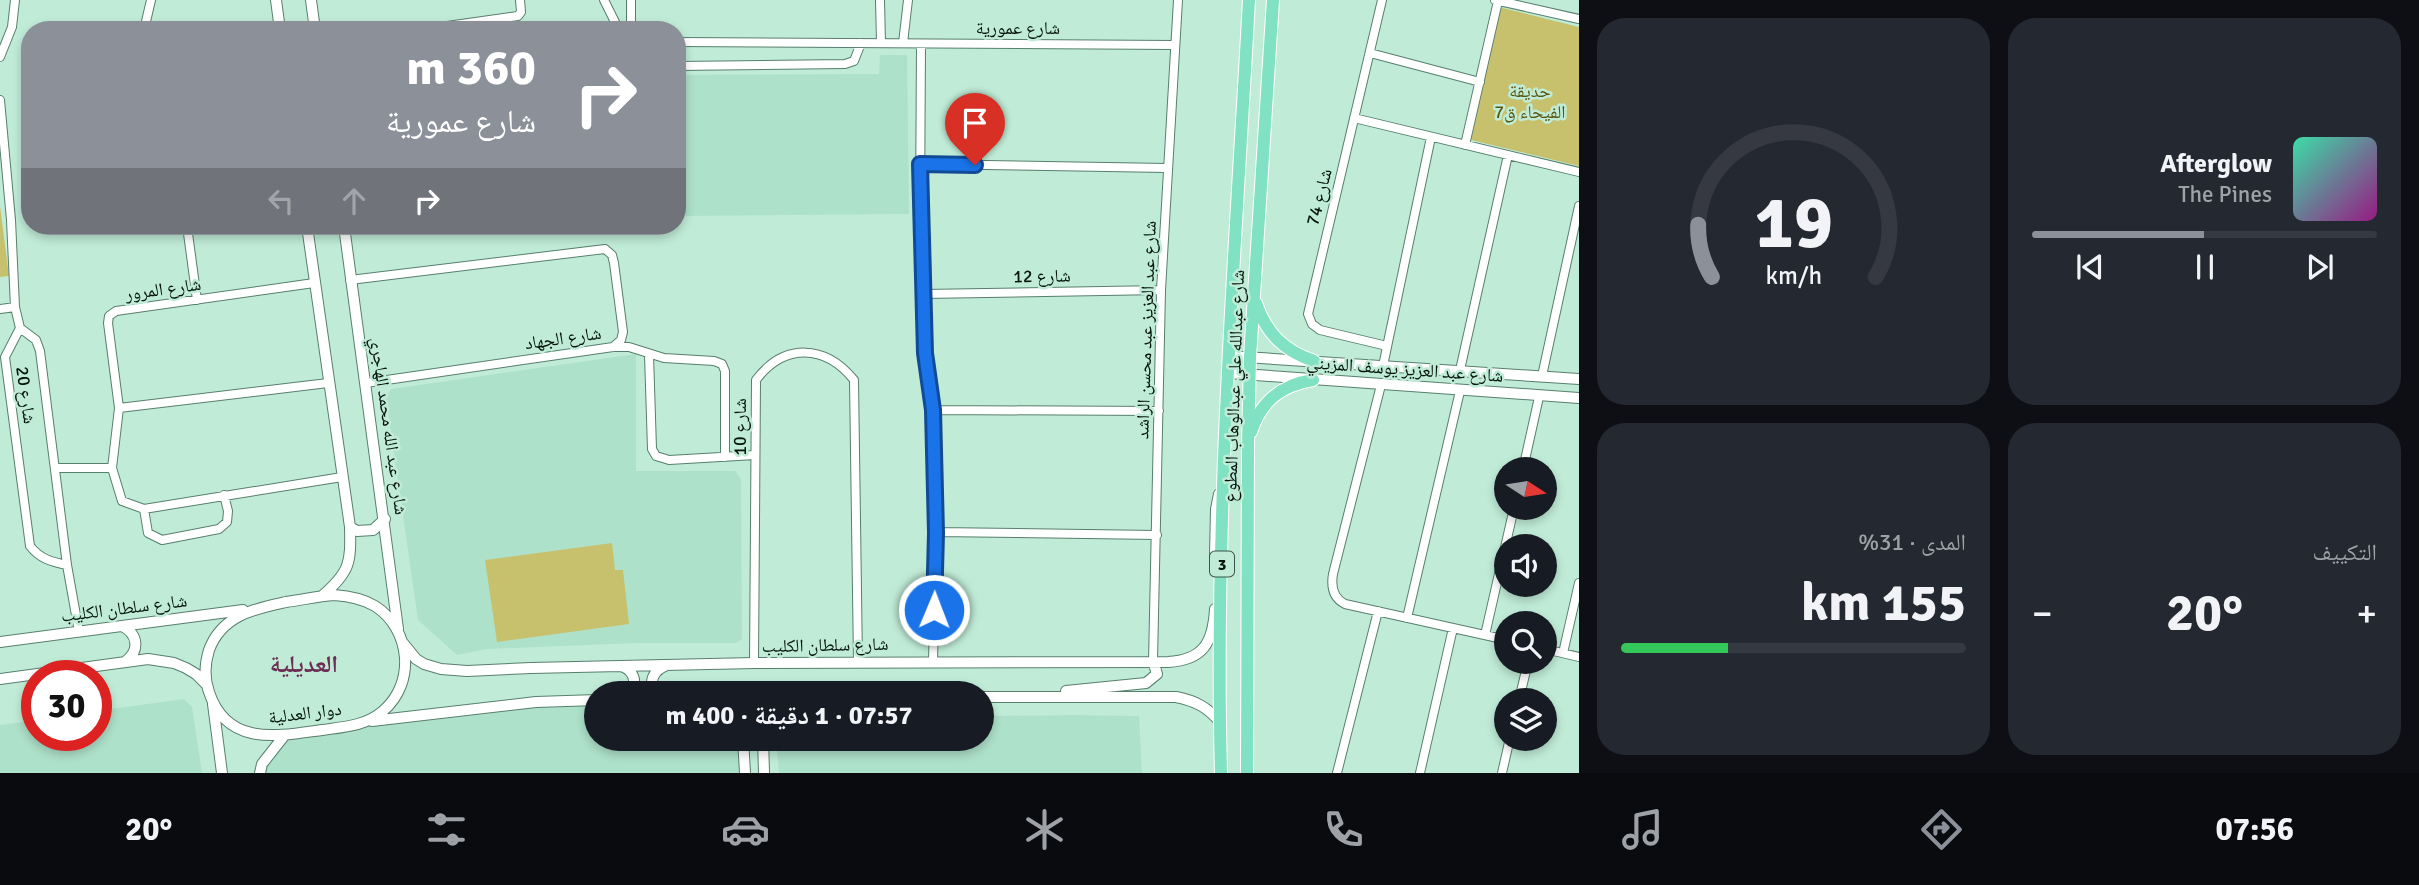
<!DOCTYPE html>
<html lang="ar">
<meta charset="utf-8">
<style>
:root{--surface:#171b24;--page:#242831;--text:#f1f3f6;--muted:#9ea1a6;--line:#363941;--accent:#8c9099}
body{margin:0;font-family:Signika,"Noto Naskh Arabic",sans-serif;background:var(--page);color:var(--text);direction:rtl;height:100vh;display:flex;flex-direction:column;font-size:26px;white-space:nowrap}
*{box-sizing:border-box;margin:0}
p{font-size:23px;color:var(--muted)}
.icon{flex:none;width:38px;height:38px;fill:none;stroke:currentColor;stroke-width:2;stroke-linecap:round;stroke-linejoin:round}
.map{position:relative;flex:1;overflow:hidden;direction:ltr}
.panel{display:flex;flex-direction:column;gap:18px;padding:18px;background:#0d0f14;width:840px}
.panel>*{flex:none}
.hud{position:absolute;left:21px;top:21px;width:665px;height:214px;border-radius:28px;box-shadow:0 4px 10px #0003;direction:rtl;background:#8c9099;color:#fff;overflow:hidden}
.needle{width:46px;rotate:102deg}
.buttons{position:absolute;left:1494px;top:457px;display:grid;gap:14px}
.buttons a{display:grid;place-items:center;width:63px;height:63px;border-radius:50%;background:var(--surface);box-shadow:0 4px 10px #0003;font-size:35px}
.speed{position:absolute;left:21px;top:660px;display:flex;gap:14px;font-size:35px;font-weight:700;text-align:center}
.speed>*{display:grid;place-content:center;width:91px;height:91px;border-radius:50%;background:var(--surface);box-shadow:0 4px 10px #0003;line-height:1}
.speed .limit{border:10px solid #d22;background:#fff;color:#111}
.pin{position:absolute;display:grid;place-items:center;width:60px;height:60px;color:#fff;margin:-72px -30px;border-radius:50% 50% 50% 0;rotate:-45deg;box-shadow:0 0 7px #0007}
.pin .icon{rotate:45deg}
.me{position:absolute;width:77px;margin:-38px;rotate:1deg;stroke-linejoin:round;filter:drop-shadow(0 0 5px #0008)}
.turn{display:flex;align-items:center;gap:24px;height:147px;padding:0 35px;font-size:32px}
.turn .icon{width:91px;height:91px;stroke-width:2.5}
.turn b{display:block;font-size:49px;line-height:60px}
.lanes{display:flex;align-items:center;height:66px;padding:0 35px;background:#0003;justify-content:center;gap:35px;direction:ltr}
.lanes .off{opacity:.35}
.big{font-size:52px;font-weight:700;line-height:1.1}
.panel .widget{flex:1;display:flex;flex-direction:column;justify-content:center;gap:10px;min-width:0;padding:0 24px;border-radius:28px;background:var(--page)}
.panel .dial{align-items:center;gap:0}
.dial svg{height:182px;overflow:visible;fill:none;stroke:var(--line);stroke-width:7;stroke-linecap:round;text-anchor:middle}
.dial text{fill:var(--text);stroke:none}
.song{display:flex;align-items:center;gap:21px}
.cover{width:84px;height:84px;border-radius:10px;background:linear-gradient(135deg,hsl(160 70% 55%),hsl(310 70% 35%))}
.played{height:7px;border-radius:4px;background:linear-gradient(90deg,var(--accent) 50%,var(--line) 50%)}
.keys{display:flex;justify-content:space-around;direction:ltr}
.heat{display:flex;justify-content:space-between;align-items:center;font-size:38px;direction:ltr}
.charge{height:10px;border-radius:5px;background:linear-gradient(90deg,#34c759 31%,var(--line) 0)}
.panel .tiles{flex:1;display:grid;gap:18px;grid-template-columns:repeat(2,1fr)}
.trip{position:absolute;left:584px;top:681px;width:410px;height:70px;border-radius:35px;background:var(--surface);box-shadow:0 4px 10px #0003;font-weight:700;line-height:70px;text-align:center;direction:rtl}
.tab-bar{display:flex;height:112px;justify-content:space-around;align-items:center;background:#090b0e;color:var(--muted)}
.tab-bar .icon{width:49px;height:49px}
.tab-bar .current{color:var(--accent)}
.tab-bar b{font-size:32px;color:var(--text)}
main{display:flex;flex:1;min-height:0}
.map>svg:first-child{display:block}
</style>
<main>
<section class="panel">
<div class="tiles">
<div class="widget">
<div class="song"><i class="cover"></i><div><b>Afterglow</b><p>The Pines</p></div></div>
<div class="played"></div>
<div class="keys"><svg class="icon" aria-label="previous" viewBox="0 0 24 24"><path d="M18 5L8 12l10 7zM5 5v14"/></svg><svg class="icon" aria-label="pause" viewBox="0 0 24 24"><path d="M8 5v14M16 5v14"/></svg><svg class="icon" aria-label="next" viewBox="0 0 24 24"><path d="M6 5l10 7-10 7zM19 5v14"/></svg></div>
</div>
<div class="widget dial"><svg viewBox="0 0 100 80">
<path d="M14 69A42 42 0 1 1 86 69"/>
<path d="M14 69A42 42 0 0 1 8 46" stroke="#8c9099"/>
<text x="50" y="56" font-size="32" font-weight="700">19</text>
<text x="50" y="72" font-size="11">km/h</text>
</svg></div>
<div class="widget"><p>التكييف</p>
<div class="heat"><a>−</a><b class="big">20°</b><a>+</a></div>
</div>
<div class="widget"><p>المدى · 31%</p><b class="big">155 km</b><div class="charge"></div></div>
</div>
</section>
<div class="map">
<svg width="1579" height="773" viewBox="0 0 1579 773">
<rect width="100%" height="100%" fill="#c0ecd7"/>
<path fill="#aee1c9" d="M 880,55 L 907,55 L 909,214 L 677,216 L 677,75 L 879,74 Z
M 636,354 L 636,471 L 735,471 L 741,479 L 742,639 L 736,643 L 638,643 L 487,649 L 457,655 L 418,620 L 386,397 L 391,389 Z
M 184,699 L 192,707 L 202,773 L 0,773 L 0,725 L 37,720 L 37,735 L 96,735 L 96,711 Z
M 597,701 L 597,738 L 743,739 L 742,773 L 260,773 L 283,736 L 411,717 Z
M 1075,715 L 1139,716 L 1142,773 L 779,773 L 776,739 L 982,738 L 982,716 Z"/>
<path fill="#c7c16e" d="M 1499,7 L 1579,27 L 1579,166 L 1471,140 Z
M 0,206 L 9,276 L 0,277 Z
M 612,543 L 615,570 L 623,570 L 629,624 L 497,642 L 485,560 Z"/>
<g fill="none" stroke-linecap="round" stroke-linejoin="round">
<defs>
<path id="street" d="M 604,0 L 619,30
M 631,0 L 631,30
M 880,0 L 881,43
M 1382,0 L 1308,314 L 1312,324 L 1320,330 L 1387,346
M 1495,0 L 1579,19
M 510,18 L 512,30
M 144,30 L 151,0
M 419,30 L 518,16 L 521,12 L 520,0
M 677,42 L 1175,45
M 903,43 L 908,0
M 921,44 L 920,211 L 925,353 L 933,410 L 936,532 L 933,662
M 1370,53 L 1480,82
M 0,57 L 12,27 L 15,0
M 677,66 L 845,64 L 854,61 L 861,43
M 0,100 L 11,220 L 15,307 L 20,328
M 1354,118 L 1579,172
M 1465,145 L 1498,1
M 920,164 L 1167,168
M 187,226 L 197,300
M 350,280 L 605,249 L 612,255 L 614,263 L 623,332 L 621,340 L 613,347
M 314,283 L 116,311 L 109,316 L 108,323 L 119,408 L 112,468 L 122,501 L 144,509 L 342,477
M 923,294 L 1161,290
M 0,309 L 15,307
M 20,328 L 36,340 L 40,351 L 67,565 L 79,632
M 20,328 L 5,357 L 30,546 C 40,559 52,562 67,565
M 649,355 L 652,449 L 656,456 L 669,460 L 755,455
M 1383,366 L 1431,137
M 1460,370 L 1508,155
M 1542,376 L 1579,206
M 366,383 L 613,347 L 629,347 L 664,358 L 714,361 L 722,364 L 725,371 L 725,457
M 1381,385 L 1333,574 C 1331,586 1333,598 1345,604 L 1507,640
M 119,408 L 328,383
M 933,410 L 1159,411
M 55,468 L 112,468
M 1523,469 L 1539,397
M 144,509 L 148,533 L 162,540 L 219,529 L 227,522 L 228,511 L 224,495
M 936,532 L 1157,535
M 1407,618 L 1460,391
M 1485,635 L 1514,508
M 1545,649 L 1579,657
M 1563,653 L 1579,583
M 1153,661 L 1161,290 L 1178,0
M 754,663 L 756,380 C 784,343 825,344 854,380 L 858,662
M 1519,700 L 1528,662
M 1337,773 L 1378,611
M 1420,773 L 1453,628
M 1502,773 L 1510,738"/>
<path id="secondary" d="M 276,0 L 280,30
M 311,0 L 315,30
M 307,226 L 350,527 C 351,563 350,572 322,596
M 344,226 L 398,629
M 1229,356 L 1579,379
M 1228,373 L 1579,398
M 350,527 L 357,531 L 373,530 L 385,519
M 1215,555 L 1216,509 L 1219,494
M 334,595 C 348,596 362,598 375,606 C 411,629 416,683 383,711 C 366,726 343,727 322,730 C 278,736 227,747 209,692 C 204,678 205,663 209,650 C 222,615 254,609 286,602 C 302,600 318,596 334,595 Z
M 122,626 C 138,634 140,650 126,661
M 0,642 L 243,610
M 403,643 L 416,659 L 424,664 L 441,669 L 467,671 L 531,668 L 754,663 L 1168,662 C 1203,660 1213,643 1215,609
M 620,666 C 633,669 638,681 631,693
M 0,679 L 148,659 L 174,663 L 186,668 L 196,674 L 207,685
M 1066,691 L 1146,683 L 1157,674 L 1153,661
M 656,693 C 648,682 653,671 665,666
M 982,697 L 1176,697 C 1196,701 1207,707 1220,722
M 213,704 L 222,773
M 372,721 L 536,702 L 597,700
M 743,738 L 745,773
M 763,738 L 764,773
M 260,773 L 262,764 L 284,736"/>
<path id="primary" d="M 1256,303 C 1266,333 1284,351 1314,361
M 1251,432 C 1261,401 1281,385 1313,380
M 1221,773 C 1214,515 1235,257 1249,0
M 1247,773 L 1248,446 L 1250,357 L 1273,0"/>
</defs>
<use href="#street" stroke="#577f6d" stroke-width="10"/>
<use href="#secondary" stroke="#577f6d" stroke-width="12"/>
<use href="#primary" stroke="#fff" stroke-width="14"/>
<use href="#street" stroke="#fff" stroke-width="8"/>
<use href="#secondary" stroke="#fff" stroke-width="10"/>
<use href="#primary" stroke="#80e2c2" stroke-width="12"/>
</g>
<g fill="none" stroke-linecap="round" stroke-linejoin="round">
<defs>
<path id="route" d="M 934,610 L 936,533 L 933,410 L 925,353 L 920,164 L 975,165"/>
</defs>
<use href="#route" stroke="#114b97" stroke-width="18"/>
<use href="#route" stroke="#1a73e8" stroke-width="12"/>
</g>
<g text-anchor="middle" stroke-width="5" stroke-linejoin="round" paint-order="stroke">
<rect fill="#c0ecd7" stroke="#3c5449" stroke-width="2" x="1210" y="551.5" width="24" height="25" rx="5"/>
<g font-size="16" font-weight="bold" fill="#04130c">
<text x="1222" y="570">3</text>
</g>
<g font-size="18" fill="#04130c" stroke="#c0ecd7">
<text x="1018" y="34">شارع عمورية</text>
<text transform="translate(1319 197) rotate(-76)" y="6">شارع 74</text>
<text transform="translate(1042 276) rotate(-1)" y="6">شارع 12</text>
<text transform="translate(163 289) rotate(-8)" y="6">شارع المرور</text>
<text transform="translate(1146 330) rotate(-88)" y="6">شارع عبد العزيز عبد محسن الراشد</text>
<text transform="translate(563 338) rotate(-8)" y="6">شارع الجهاد</text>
<text transform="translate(1405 369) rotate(4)" y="6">شارع عبد العزيز يوسف المزيني</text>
<text transform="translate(1234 386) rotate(-88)" y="6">شارع عبدالله علي عبدالوهاب المطوع</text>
<text transform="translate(26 395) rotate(82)" y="6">شارع 20</text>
<text transform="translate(389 426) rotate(82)" y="6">شارع عبد الله محمد الهاجري</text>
<text transform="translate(740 427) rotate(-90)" y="6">شارع 10</text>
<text transform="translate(124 608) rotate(-7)" y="6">شارع سلطان الكليب</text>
<text transform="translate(825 645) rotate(-1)" y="6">شارع سلطان الكليب</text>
<text transform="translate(305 713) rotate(-7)" y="6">دوار العدلية</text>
</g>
<g font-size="18" fill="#59540e" stroke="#c0ecd7">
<text x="1530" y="97">حديقة<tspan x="1530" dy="21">الفيحاء ق7</tspan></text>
</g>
<g font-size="24" font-weight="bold" fill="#6c2e54" stroke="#c0ecd7">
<text x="304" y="672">العديلية</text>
</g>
</g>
</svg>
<div class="buttons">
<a><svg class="needle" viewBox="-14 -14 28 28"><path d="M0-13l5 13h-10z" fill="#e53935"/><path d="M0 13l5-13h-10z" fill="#9ea1a6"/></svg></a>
<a><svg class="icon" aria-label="sound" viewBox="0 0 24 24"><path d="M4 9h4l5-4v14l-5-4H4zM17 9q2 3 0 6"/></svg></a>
<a><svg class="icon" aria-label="search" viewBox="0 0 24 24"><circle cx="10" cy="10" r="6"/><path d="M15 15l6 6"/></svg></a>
<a><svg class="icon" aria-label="layers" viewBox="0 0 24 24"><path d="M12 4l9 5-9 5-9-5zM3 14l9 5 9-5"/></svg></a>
</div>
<div class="speed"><div class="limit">30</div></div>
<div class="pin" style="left:975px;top:165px;background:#d93025"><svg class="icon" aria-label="arrive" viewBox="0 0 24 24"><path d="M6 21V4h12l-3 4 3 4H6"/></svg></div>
<svg class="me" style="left:934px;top:610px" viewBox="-20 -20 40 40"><circle r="17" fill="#1a73e8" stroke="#fff" stroke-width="3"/><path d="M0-11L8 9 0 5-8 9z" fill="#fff"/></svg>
<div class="trip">07:57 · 1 دقيقة · 400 m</div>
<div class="hud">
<div class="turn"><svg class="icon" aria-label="right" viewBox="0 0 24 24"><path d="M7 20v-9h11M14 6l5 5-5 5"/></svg><div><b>360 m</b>شارع عمورية</div></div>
<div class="lanes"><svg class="icon off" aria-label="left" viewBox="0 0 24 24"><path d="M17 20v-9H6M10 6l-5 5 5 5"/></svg><svg class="icon off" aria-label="ahead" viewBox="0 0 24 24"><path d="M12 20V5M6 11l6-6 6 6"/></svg><svg class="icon" aria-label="right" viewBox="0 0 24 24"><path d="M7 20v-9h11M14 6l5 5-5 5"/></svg></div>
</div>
</div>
</main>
<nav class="tab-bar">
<b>07:56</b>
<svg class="icon current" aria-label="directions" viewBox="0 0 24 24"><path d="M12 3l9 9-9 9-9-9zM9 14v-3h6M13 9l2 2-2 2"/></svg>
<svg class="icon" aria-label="music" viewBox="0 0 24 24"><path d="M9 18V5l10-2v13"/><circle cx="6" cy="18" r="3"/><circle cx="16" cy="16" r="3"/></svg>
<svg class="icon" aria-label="phone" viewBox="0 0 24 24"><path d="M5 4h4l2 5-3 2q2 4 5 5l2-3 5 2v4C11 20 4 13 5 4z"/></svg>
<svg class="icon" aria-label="climate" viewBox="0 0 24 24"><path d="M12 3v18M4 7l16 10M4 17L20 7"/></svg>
<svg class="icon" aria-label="car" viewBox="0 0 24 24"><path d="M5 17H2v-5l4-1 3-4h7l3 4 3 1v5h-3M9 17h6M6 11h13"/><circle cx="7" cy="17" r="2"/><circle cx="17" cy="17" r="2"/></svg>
<svg class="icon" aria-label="filters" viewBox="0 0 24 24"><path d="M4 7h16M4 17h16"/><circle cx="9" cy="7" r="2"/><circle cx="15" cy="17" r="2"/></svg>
<b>20°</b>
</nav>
